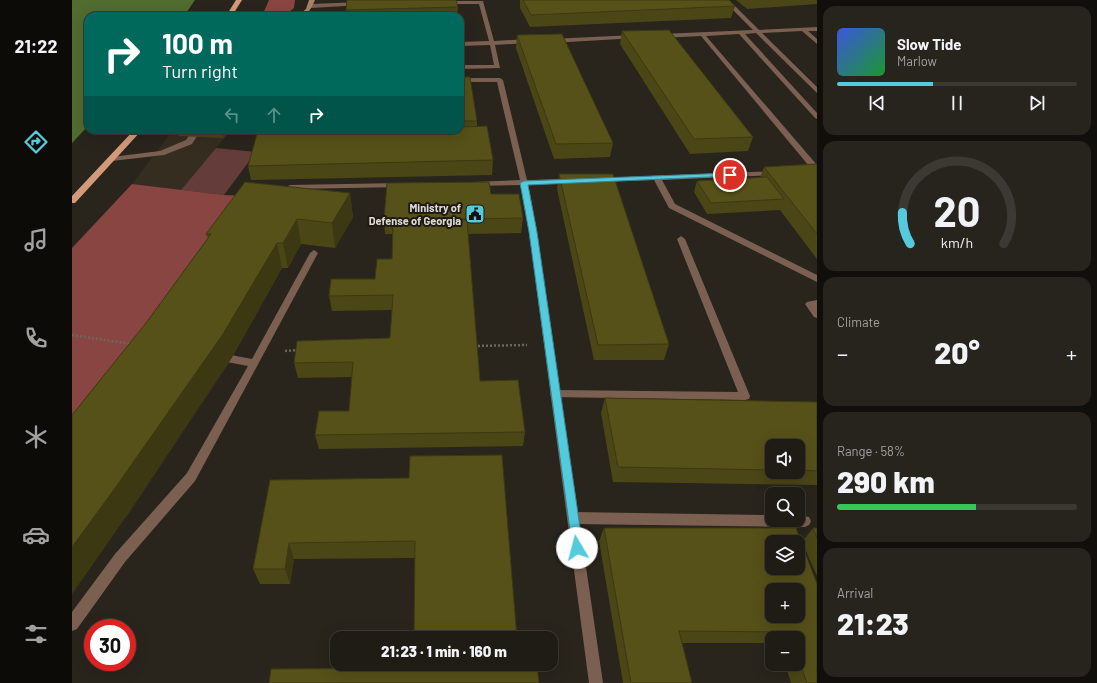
<!DOCTYPE html>
<meta charset="utf-8">
<style>
:root{--surface:#1f1b15;--page:#27241e;--text:#f1f3f6;--muted:#a1a1a0;--line:#3c3934;--accent:#54cadd}
body{margin:0;font-family:Barlow,sans-serif;background:var(--page);color:var(--text);height:100vh;display:flex;flex-direction:column;font-size:15px;white-space:nowrap}
*{box-sizing:border-box;margin:0}
p{font-size:13px;color:var(--muted)}
.icon{flex:none;width:22px;height:22px;fill:none;stroke:currentColor;stroke-width:2;stroke-linecap:round;stroke-linejoin:round}
.map{position:relative;flex:1;overflow:hidden}
.panel{display:flex;flex-direction:column;gap:6px;padding:6px;background:#110f0c;width:280px}
.panel>*{flex:none}
.banner{position:absolute;left:12px;top:12px;width:380px;height:122px;border-radius:12px;box-shadow:0 4px 16px #0002,0 0 0 1px var(--line);background:#00695c;color:#fff;overflow:hidden}
.buttons{position:absolute;left:693px;top:439px;display:grid;gap:8px}
.buttons a{display:grid;place-items:center;width:40px;height:40px;border-radius:8px;background:var(--surface);box-shadow:0 4px 16px #0002,0 0 0 1px var(--line);font-size:20px}
.speed{position:absolute;left:12px;top:619px;display:flex;gap:8px;font-size:20px;font-weight:700;text-align:center}
.speed>*{display:grid;place-content:center;width:52px;height:52px;border-radius:50%;background:var(--surface);box-shadow:0 4px 16px #0002,0 0 0 1px var(--line);line-height:1}
.speed .limit{border:6px solid #d22;background:#fff;color:#111}
.pin{position:absolute;display:grid;place-items:center;width:34px;height:34px;color:#fff;margin:-17px;border:2px solid #fff;border-radius:50%;box-shadow:0 1px 4px #0007}
.me{position:absolute;width:44px;margin:-22px;rotate:352deg;stroke-linejoin:round;filter:drop-shadow(0 0 3px #0008)}
.turn{display:flex;align-items:center;gap:14px;height:84px;padding:0 12px;font-size:18px}
.turn .icon{width:52px;height:52px;stroke-width:2.5}
.turn b{display:block;font-size:28px;line-height:34px}
.lanes{display:flex;align-items:center;height:38px;padding:0 12px;background:#0003;justify-content:center;gap:20px;direction:ltr}
.lanes .off{opacity:.35}
.big{font-size:30px;font-weight:800;line-height:1.1}
.panel .tile{flex:1;display:flex;flex-direction:column;justify-content:center;gap:6px;min-width:0;padding:0 14px;border-radius:12px;background:var(--page)}
.panel .dial{align-items:center;gap:0}
.dial svg{height:104px;overflow:visible;fill:none;stroke:var(--line);stroke-width:7;stroke-linecap:round;text-anchor:middle}
.dial text{fill:var(--text);stroke:none}
.song{display:flex;align-items:center;gap:12px}
.cover{width:48px;height:48px;border-radius:6px;background:linear-gradient(135deg,hsl(230 70% 55%),hsl(130 70% 35%))}
.played{height:4px;border-radius:2px;background:linear-gradient(90deg,var(--accent) 40%,var(--line) 40%)}
.keys{display:flex;justify-content:space-around;direction:ltr}
.heat{display:flex;justify-content:space-between;align-items:center;font-size:22px;direction:ltr}
.charge{height:6px;border-radius:3px;background:linear-gradient(90deg,#34c759 58%,var(--line) 0)}
.trip{position:absolute;left:258px;top:631px;width:228px;height:40px;border-radius:12px;background:var(--surface);box-shadow:0 4px 16px #0002,0 0 0 1px var(--line);font-weight:800;line-height:40px;text-align:center}
main{display:flex;flex:1;min-height:0}
.dock{display:flex;flex-direction:column;width:72px;justify-content:space-around;align-items:center;background:#0c0b08;color:var(--muted)}
.dock .icon{width:28px;height:28px}
.dock .current{color:var(--accent)}
.dock b{font-size:18px;color:var(--text)}
.map>svg:first-child{display:block}
</style>
<main>
<nav class="dock">
<b>21:22</b>
<svg class="icon current" aria-label="directions" viewBox="0 0 24 24"><path d="M12 3l9 9-9 9-9-9zM9 14v-3h6M13 9l2 2-2 2"/></svg>
<svg class="icon" aria-label="music" viewBox="0 0 24 24"><path d="M9 18V5l10-2v13"/><circle cx="6" cy="18" r="3"/><circle cx="16" cy="16" r="3"/></svg>
<svg class="icon" aria-label="phone" viewBox="0 0 24 24"><path d="M5 4h4l2 5-3 2q2 4 5 5l2-3 5 2v4C11 20 4 13 5 4z"/></svg>
<svg class="icon" aria-label="climate" viewBox="0 0 24 24"><path d="M12 3v18M4 7l16 10M4 17L20 7"/></svg>
<svg class="icon" aria-label="car" viewBox="0 0 24 24"><path d="M5 17H2v-5l4-1 3-4h7l3 4 3 1v5h-3M9 17h6M6 11h13"/><circle cx="7" cy="17" r="2"/><circle cx="17" cy="17" r="2"/></svg>
<svg class="icon" aria-label="filters" viewBox="0 0 24 24"><path d="M4 7h16M4 17h16"/><circle cx="9" cy="7" r="2"/><circle cx="15" cy="17" r="2"/></svg>
</nav>
<div class="map">
<svg width="745" height="683" viewBox="0 0 745 683">
<rect width="100%" height="100%" fill="#29241c"/>
<path fill="#352d20" d="M 101,130 L 159,130 L 109,190 L 60,184 Z"/>
<path fill="#643c39" d="M 144,148 L 184,152 L 152,195 L 109,190 Z"/>
<path fill="#894541" d="M 197,0 L 223,0 L 222,8 L 212,16 L 190,16 Z
M 60,184 L 152,195 L 176,196 L 0,424 L 0,248 Z"/>
<path fill="#506c2f" d="M 0,0 L 123,0 L 112,16 L 16,16 L 16,126 L 0,143 Z"/>
<g fill="none" stroke-linecap="round" stroke-linejoin="round">
<path stroke="#6b6760" stroke-width="2.5" stroke-dasharray="2 2" stroke-linecap="butt" d="M 0,335 L 60,344
M 402,346 L 455,345
M 213,351 L 226,350"/>
<path fill="#7b6051" fill-rule="evenodd" d="M 651,0 L 657,0 L 687,30 L 745,27 L 745,31 L 736,31 L 745,39 L 745,44 L 730,31 L 690,33 L 745,87 L 745,93 L 684,33 L 673,34 L 745,113 L 745,119 L 743,118 L 667,34 L 634,36 L 745,165 L 745,172 L 742,172 L 629,36 L 589,38 L 586,36 L 589,34 L 681,30 Z
M 369,1 L 411,1 L 422,41 L 457,39 L 460,41 L 457,43 L 423,45 L 428,68 L 388,69 L 388,65 L 422,65 L 418,45 L 388,46 L 388,42 L 417,41 L 407,4 L 371,4 L 369,3 Z
M 289,2 L 292,4 L 291,5 L 239,8 L 236,6 L 239,4 Z
M 563,35 L 566,37 L 565,38 L 479,43 L 476,41 L 479,39 Z
M 388,78 L 428,78 L 431,80 L 455,180 L 499,179 L 503,181 L 502,183 L 452,185 L 400,186 L 400,182 L 403,182 L 448,180 L 425,82 L 388,82 Z
M 121,130 L 129,130 L 120,144 L 92,155 L 40,161 L 36,159 L 40,157 L 88,151 L 114,140 Z
M 703,171 L 707,173 L 706,175 L 590,180 L 603,204 L 745,275 L 745,282 L 597,208 L 582,180 L 529,182 L 525,180 L 529,178 Z
M 328,183 L 331,183 L 331,187 L 218,189 L 214,187 L 218,185 Z
M 609,236 L 613,239 L 678,396 L 677,399 L 673,400 L 479,397 L 478,394 L 479,391 L 483,390 L 666,392 L 605,239 Z
M 242,250 L 246,253 L 123,481 L 53,562 L 5,629 L 0,631 L 0,612 L 43,554 L 115,473 L 176,366 L 155,362 L 154,359 L 155,356 L 159,355 L 180,359 L 238,253 Z
M 745,300 L 745,318 L 742,317 L 733,304 L 735,302 Z
M 501,512 L 700,515 L 700,520 L 726,520 L 726,515 L 737,517 L 739,521 L 737,525 L 733,527 L 501,524 L 497,522 L 495,518 L 497,514 Z"/>
<path fill="#7b6051" fill-rule="evenodd" d="M 449,181 L 452,181 L 456,183 L 465,232 L 531,683 L 517,683 L 457,232 L 448,183 Z"/>
<path fill="#ac8169" fill-rule="evenodd" d="M 237,0 L 243,0 C 239,9 236,16 225,16 L 234,9 Z"/>
<path fill="#d29a7b" fill-rule="evenodd" d="M 164,0 L 170,0 L 160,16 L 154,16 Z
M 62,130 L 70,130 L 3,203 L 0,203 L 0,196 Z"/>
</g>
<path fill="#4a4616" fill-rule="evenodd" d="M 448,0 L 657,0 L 663,6 L 659,18 L 458,27 L 448,8 Z
M 664,0 L 745,0 L 745,4 L 675,9 Z
M 386,7 L 385,16 L 275,16 L 274,10 Z
M 550,31 L 681,137 L 676,151 L 618,154 L 548,44 Z
M 445,35 L 541,143 L 538,157 L 482,159 L 444,48 Z
M 388,77 L 405,121 L 405,126 L 388,127 Z
M 157,130 L 152,138 L 107,136 L 105,131 Z
M 421,160 L 420,175 L 179,180 L 176,166 Z
M 745,164 L 745,259 L 708,210 L 635,214 L 622,192 L 625,181 L 688,178 L 692,167 Z
M 487,174 L 597,344 L 592,360 L 522,360 L 485,189 Z
M 278,193 L 281,217 L 263,248 L 229,244 L 216,268 L 210,268 L 159,359 L 56,514 L 74,323 L 136,239 L 134,234 Z
M 419,194 L 451,218 L 449,233 L 396,234 L 408,381 L 453,432 L 451,446 L 247,449 L 243,435 L 277,411 L 280,377 L 226,378 L 222,363 L 318,338 L 320,310 L 260,311 L 257,296 L 303,279 L 320,259 L 321,234 L 313,234 L 312,220 Z
M 533,398 L 745,402 L 745,485 L 541,482 L 529,413 ZM 700,446 L 726,446 L 726,472 L 700,472 Z
M 337,478 L 445,638 L 343,558 L 222,559 L 218,584 L 188,584 L 181,569 L 198,480 Z
M 532,528 L 724,528 L 745,683 L 719,683 L 713,664 L 726,664 L 726,638 L 700,638 L 700,643 L 610,643 L 620,683 L 551,683 L 527,541 Z
M 741,528 L 745,528 L 745,576 L 730,542 Z"/>
<path fill="#3c3912" d="M 152,130 L 157,130 L 152,138 L 150,133 Z
M 278,193 L 281,217 L 263,248 L 260,223 Z
M 225,219 L 229,244 L 216,268 L 211,243 Z
M 205,243 L 210,268 L 159,359 L 56,514 L 0,594 L 0,547 Z
M 217,543 L 222,559 L 218,584 L 213,569 Z"/>
<path fill="#565119" stroke="#3c3912" fill-rule="evenodd" d="M 275,0 L 384,0 L 386,7 L 274,10 Z
M 451,0 L 657,0 L 663,6 L 459,15 Z
M 236,14 L 256,14 L 255,16 L 234,16 Z
M 597,30 L 681,137 L 622,139 L 550,31 Z
M 490,34 L 541,143 L 484,144 L 445,35 Z
M 388,77 L 398,77 L 405,121 L 388,121 Z
M 415,126 L 421,160 L 176,166 L 186,130 L 388,130 L 388,127 Z
M 106,130 L 152,130 L 150,133 L 105,131 Z
M 745,164 L 745,234 L 692,167 Z
M 487,174 L 541,174 L 597,344 L 526,345 Z
M 695,177 L 712,199 L 639,203 L 625,181 Z
M 173,182 L 278,193 L 260,223 L 225,219 L 211,243 L 205,243 L 151,334 L 41,491 L 0,547 L 0,415 L 74,323 L 139,234 L 134,234 Z
M 417,182 L 419,194 L 447,194 L 451,218 L 312,220 L 315,183 Z
M 395,220 L 408,381 L 446,380 L 453,432 L 243,435 L 247,411 L 277,411 L 281,362 L 222,363 L 225,341 L 318,338 L 321,295 L 257,296 L 259,279 L 303,279 L 305,259 L 320,259 L 321,221 Z
M 533,398 L 745,402 L 745,471 L 726,470 L 726,446 L 700,446 L 700,470 L 546,467 Z
M 430,455 L 445,638 L 342,638 L 343,541 L 217,543 L 213,569 L 181,569 L 198,480 L 337,478 L 338,456 Z
M 532,528 L 724,528 L 745,584 L 745,683 L 735,683 L 726,658 L 726,638 L 719,638 L 717,632 L 607,631 L 620,683 L 559,683 ZM 700,542 L 726,542 L 726,568 L 700,568 ZM 700,590 L 726,590 L 726,616 L 700,616 Z
M 741,528 L 745,528 L 745,538 Z
M 341,664 L 465,664 L 467,683 L 197,683 L 199,669 L 341,668 Z"/>
<path fill="#54cadd" stroke="#378390" d="M 658,173 L 660,174 L 660,176 L 456,185 L 465,232 L 511,548 L 509,552 L 505,554 L 501,552 L 457,232 L 448,183 L 452,181 Z"/>
<defs>
<symbol id="civic-square" viewBox="-11 -11 22 22"><rect x="-9" y="-9" width="18" height="18" rx="4" fill="#54cadd" stroke="#201a13"/><path d="M-.6-6.5H3V-4.5H.6V-3L4-1V1h2V6H-6V1h2V-1L-.6-3ZM-1.2 2.5V6h2.4V2.5Z" fill="#111"/></symbol>
</defs>
<g fill-rule="evenodd">
<use href="#civic-square" x="392" y="203" width="22" height="22"/>
</g>
<g text-anchor="middle" stroke-width="4" stroke-linejoin="round" paint-order="stroke">
<g font-size="11" font-weight="bold" fill="#dfdcd7" stroke="#201a13" text-anchor="end">
<text x="389" y="212">Ministry of<tspan x="389" dy="13">Defense of Georgia</tspan></text>
</g>
</g>
</svg>
<div class="buttons">
<a><svg class="icon" aria-label="sound" viewBox="0 0 24 24"><path d="M4 9h4l5-4v14l-5-4H4zM17 9q2 3 0 6"/></svg></a>
<a><svg class="icon" aria-label="search" viewBox="0 0 24 24"><circle cx="10" cy="10" r="6"/><path d="M15 15l6 6"/></svg></a>
<a><svg class="icon" aria-label="layers" viewBox="0 0 24 24"><path d="M12 4l9 5-9 5-9-5zM3 14l9 5 9-5"/></svg></a>
<a>+</a>
<a>−</a>
</div>
<div class="speed"><div class="limit">30</div></div>
<div class="pin" style="left:658px;top:175px;background:#d93025"><svg class="icon" aria-label="arrive" viewBox="0 0 24 24"><path d="M6 21V4h12l-3 4 3 4H6"/></svg></div>
<svg class="me" style="left:505px;top:548px" viewBox="-20 -20 40 40"><circle r="19" fill="#fff"/><path d="M0-13L10 11 0 6-10 11z" fill="#54cadd"/></svg>
<div class="trip">21:23 · 1 min · 160 m</div>
<div class="banner">
<div class="turn"><svg class="icon" aria-label="right" viewBox="0 0 24 24"><path d="M7 20v-9h11M14 6l5 5-5 5"/></svg><div><b>100 m</b>Turn right</div></div>
<div class="lanes"><svg class="icon off" aria-label="left" viewBox="0 0 24 24"><path d="M17 20v-9H6M10 6l-5 5 5 5"/></svg><svg class="icon off" aria-label="ahead" viewBox="0 0 24 24"><path d="M12 20V5M6 11l6-6 6 6"/></svg><svg class="icon" aria-label="right" viewBox="0 0 24 24"><path d="M7 20v-9h11M14 6l5 5-5 5"/></svg></div>
</div>
</div>
<section class="panel">
<div class="tile">
<div class="song"><i class="cover"></i><div><b>Slow Tide</b><p>Marlow</p></div></div>
<div class="played"></div>
<div class="keys"><svg class="icon" aria-label="previous" viewBox="0 0 24 24"><path d="M18 5L8 12l10 7zM5 5v14"/></svg><svg class="icon" aria-label="pause" viewBox="0 0 24 24"><path d="M8 5v14M16 5v14"/></svg><svg class="icon" aria-label="next" viewBox="0 0 24 24"><path d="M6 5l10 7-10 7zM19 5v14"/></svg></div>
</div>
<div class="tile dial"><svg viewBox="0 0 100 80">
<path d="M14 69A42 42 0 1 1 86 69"/>
<path d="M14 69A42 42 0 0 1 8 45" stroke="#54cadd"/>
<text x="50" y="56" font-size="32" font-weight="700">20</text>
<text x="50" y="72" font-size="11">km/h</text>
</svg></div>
<div class="tile"><p>Climate</p>
<div class="heat"><a>−</a><b class="big">20°</b><a>+</a></div>
</div>
<div class="tile"><p>Range · 58%</p><b class="big">290 km</b><div class="charge"></div></div>
<div class="tile"><p>Arrival</p><b class="big">21:23</b></div>
</section>
</main>
